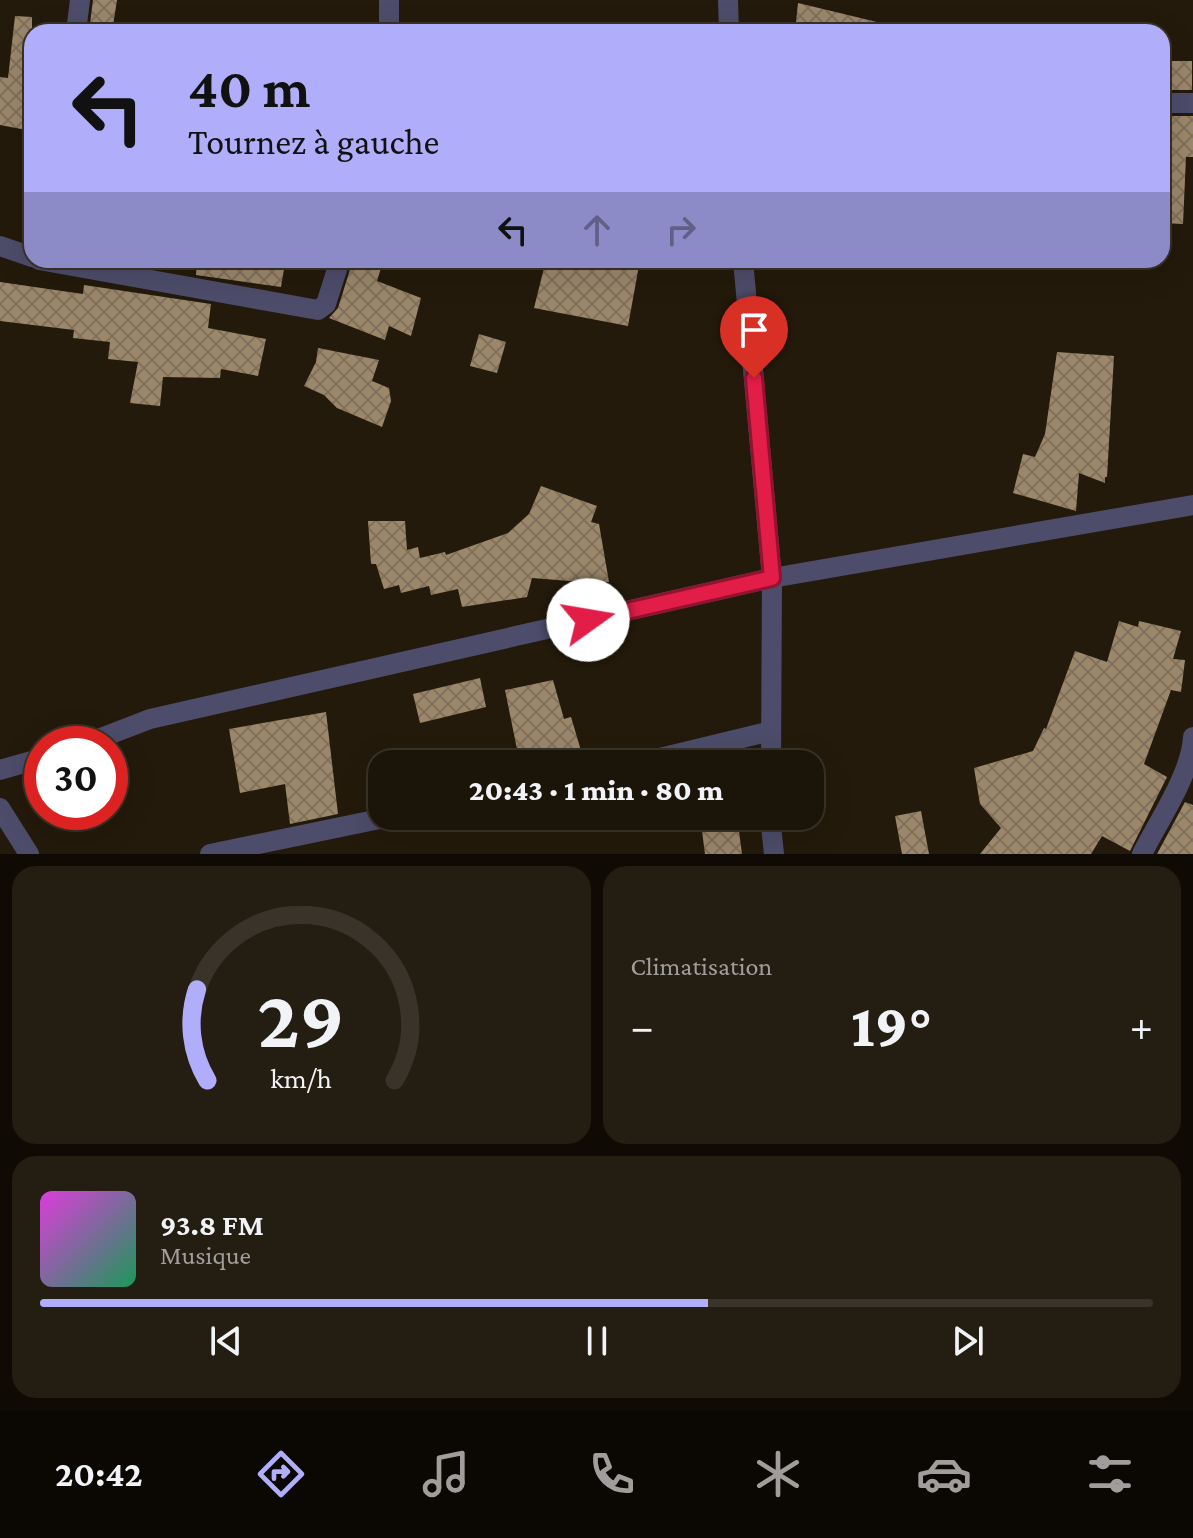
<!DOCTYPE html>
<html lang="fr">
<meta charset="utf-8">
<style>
:root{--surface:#1b1408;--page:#241d12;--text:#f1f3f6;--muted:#a09e9c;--line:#393329;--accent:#b0aefa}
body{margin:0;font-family:"Crimson Pro",serif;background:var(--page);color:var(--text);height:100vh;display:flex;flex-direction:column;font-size:30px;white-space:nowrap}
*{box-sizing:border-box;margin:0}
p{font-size:26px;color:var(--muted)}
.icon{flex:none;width:44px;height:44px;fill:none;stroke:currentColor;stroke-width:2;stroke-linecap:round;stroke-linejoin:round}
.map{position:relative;height:854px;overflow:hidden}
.drawer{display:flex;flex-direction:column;gap:12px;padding:12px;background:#0f0b04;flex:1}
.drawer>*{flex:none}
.hud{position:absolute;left:24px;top:24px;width:1146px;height:244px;border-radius:24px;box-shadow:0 8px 32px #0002,0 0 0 2px var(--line);background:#b0aefa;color:#111;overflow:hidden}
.speed{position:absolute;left:24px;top:726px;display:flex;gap:16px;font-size:40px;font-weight:700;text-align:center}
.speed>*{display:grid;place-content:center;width:104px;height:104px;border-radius:50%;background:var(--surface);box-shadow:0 8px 32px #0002,0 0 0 2px var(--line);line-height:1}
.speed .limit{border:12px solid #d22;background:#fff;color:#111}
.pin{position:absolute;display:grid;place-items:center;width:68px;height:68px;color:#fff;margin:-82px -34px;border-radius:50% 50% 50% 0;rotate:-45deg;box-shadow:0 0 8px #0007}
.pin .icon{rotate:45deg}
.me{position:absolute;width:88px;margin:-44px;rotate:77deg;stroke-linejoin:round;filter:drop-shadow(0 0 6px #0008)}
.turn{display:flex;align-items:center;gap:28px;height:168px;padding:0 32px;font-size:36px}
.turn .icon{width:104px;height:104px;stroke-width:2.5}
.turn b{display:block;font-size:56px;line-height:68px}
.lanes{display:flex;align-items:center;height:76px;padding:0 32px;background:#0003;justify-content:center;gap:40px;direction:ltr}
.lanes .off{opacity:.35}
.big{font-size:60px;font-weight:800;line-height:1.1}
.drawer .widget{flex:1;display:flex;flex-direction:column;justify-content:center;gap:12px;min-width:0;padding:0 28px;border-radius:24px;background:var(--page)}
.drawer .dial{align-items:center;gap:0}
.dial svg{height:208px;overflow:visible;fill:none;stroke:var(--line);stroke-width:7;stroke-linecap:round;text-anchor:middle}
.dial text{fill:var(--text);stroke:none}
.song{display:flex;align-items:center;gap:24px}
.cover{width:96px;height:96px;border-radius:12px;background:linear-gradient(135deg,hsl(300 70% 55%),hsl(150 70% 35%))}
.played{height:8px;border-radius:4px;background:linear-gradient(90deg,var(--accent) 60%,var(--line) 60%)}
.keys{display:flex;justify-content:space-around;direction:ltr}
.heat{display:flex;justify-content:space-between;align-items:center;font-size:44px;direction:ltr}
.drawer .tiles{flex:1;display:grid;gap:12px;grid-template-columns:1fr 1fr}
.widget:last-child{grid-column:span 2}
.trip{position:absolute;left:368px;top:750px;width:456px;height:80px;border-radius:24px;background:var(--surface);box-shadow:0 8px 32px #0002,0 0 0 2px var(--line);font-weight:800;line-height:80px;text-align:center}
.tab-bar{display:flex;height:128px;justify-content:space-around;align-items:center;background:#0b0803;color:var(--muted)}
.tab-bar .icon{width:56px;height:56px}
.tab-bar .selected{color:var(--accent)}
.tab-bar b{font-size:36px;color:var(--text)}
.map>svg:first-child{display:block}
</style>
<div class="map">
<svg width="1193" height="854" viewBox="0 0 1193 854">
<defs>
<pattern id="building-cross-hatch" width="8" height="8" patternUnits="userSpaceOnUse" patternTransform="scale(2)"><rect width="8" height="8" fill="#9c876b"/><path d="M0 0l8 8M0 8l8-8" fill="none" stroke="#80715d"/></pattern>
</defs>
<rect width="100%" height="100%" fill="#241a0b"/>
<path fill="url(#building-cross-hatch)" d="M 93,0 L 117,0 L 112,32 L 89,32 Z
M 798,3 L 877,22 L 875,32 L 795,32 Z
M 15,16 L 32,17 L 32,131 L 0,125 L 0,77 L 8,78 Z
M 1162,61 L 1192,61 L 1192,90 L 1162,90 Z
M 1162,116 L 1193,116 L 1193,157 L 1186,157 L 1183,224 L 1162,223 Z
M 197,260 L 271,260 L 285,263 L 281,287 L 196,275 Z
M 353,260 L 382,265 L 377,281 L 421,298 L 411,336 L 389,326 L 385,340 L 329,318 L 338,308 Z
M 546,260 L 640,260 L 628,326 L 534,308 Z
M 0,282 L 83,294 L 84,285 L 211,304 L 208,328 L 266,339 L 258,376 L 221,369 L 220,378 L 163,377 L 160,406 L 130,403 L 138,362 L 108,359 L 110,342 L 73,338 L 74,330 L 0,321 Z
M 479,334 L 506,342 L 497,373 L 470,366 Z
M 318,348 L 379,360 L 372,381 L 389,388 L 391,401 L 382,427 L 337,408 L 324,395 L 304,386 L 316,362 Z
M 1057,352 L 1114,356 L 1107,477 L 1105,477 L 1105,483 L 1079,473 L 1076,511 L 1013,493 L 1023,454 L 1035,457 L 1045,434 Z
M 541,486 L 597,506 L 591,522 L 599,524 L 609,582 L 582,584 L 582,582 L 532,578 L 527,597 L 462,607 L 458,589 L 431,595 L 429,586 L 401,593 L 399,585 L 384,589 L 376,564 L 371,564 L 368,521 L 405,521 L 407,550 L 418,547 L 420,558 L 445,552 L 446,555 L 508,533 L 529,514 Z
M 1119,621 L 1138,627 L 1139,621 L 1181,631 L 1173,659 L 1185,660 L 1181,692 L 1171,690 L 1144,764 L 1167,777 L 1130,851 L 1102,836 L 1091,854 L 980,854 L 1001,828 L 980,804 L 974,768 L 1033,751 L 1044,728 L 1046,729 L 1075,651 L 1107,662 Z
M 480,678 L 486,707 L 420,723 L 413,694 Z
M 553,680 L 564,719 L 571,717 L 585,764 L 520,764 L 505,690 Z
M 326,712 L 338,814 L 290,824 L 285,784 L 240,793 L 229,729 Z
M 1185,802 L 1193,805 L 1193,854 L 1157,854 Z
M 921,811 L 929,854 L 902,854 L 895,816 Z
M 700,816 L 737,816 L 742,854 L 705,854 Z"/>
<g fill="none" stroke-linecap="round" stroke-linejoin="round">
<path stroke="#4d4d6b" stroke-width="20" d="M 728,0 L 729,32
M 76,32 L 80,0
M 389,32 L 389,0
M 1162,103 L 1193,103
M 0,246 L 32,257
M 39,260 L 318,310 L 326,304 L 340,260
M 743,260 L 772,578 L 771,764
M 85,744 L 150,719 L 772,578 L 1193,505
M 635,764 L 771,731
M 0,770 L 42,758
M 0,808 L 29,854
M 770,816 L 774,854
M 210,854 L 394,816
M 1142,854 C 1159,820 1191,774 1193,737"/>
</g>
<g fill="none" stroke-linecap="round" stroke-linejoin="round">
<defs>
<path id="route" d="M 588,620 L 772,578 L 754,378"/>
</defs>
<use href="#route" stroke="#92132f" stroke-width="20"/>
<use href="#route" stroke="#e11d48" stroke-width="14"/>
</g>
</svg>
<div class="speed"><div class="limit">30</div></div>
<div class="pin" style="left:754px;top:378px;background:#d93025"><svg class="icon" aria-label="arrive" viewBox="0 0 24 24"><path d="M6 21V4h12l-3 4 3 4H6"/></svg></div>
<svg class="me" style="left:588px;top:620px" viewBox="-20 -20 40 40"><circle r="19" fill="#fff"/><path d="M0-13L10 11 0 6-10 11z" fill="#e11d48"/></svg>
<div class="trip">20:43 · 1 min · 80 m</div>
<div class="hud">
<div class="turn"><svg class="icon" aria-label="left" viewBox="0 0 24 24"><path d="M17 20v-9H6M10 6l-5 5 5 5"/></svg><div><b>40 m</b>Tournez à gauche</div></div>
<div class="lanes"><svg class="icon" aria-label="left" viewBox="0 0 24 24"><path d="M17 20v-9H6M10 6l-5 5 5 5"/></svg><svg class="icon off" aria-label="ahead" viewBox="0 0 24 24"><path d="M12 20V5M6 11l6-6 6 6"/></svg><svg class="icon off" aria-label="right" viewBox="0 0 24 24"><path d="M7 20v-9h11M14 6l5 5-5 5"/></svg></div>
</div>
</div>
<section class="drawer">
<div class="tiles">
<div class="widget dial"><svg viewBox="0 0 100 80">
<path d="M14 69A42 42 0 1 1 86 69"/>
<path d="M14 69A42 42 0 0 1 10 34" stroke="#b0aefa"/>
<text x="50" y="56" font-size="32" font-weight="700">29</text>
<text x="50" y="72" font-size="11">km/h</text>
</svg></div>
<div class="widget"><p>Climatisation</p>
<div class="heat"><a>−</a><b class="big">19°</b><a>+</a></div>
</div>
<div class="widget">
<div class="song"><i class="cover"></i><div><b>93.8 FM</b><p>Musique</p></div></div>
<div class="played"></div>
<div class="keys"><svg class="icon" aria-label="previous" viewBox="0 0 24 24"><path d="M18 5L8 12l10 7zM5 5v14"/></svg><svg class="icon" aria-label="pause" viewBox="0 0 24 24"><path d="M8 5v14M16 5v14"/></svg><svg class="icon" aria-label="next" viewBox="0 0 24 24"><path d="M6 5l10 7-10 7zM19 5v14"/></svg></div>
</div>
</div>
</section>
<nav class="tab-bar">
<b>20:42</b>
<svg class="icon selected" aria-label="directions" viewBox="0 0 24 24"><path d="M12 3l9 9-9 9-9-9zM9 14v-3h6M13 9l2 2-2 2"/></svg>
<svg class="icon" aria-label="music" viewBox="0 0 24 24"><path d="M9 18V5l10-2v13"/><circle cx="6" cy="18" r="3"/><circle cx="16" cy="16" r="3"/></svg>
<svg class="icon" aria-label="phone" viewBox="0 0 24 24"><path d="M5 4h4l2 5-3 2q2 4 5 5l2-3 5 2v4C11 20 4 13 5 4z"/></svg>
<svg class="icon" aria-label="climate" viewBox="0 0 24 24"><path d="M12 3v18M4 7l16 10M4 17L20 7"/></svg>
<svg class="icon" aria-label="car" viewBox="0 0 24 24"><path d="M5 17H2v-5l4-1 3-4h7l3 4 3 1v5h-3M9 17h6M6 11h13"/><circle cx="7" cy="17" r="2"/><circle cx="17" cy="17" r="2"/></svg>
<svg class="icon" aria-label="filters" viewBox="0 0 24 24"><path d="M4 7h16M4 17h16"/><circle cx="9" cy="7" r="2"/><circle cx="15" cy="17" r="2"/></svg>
</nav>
